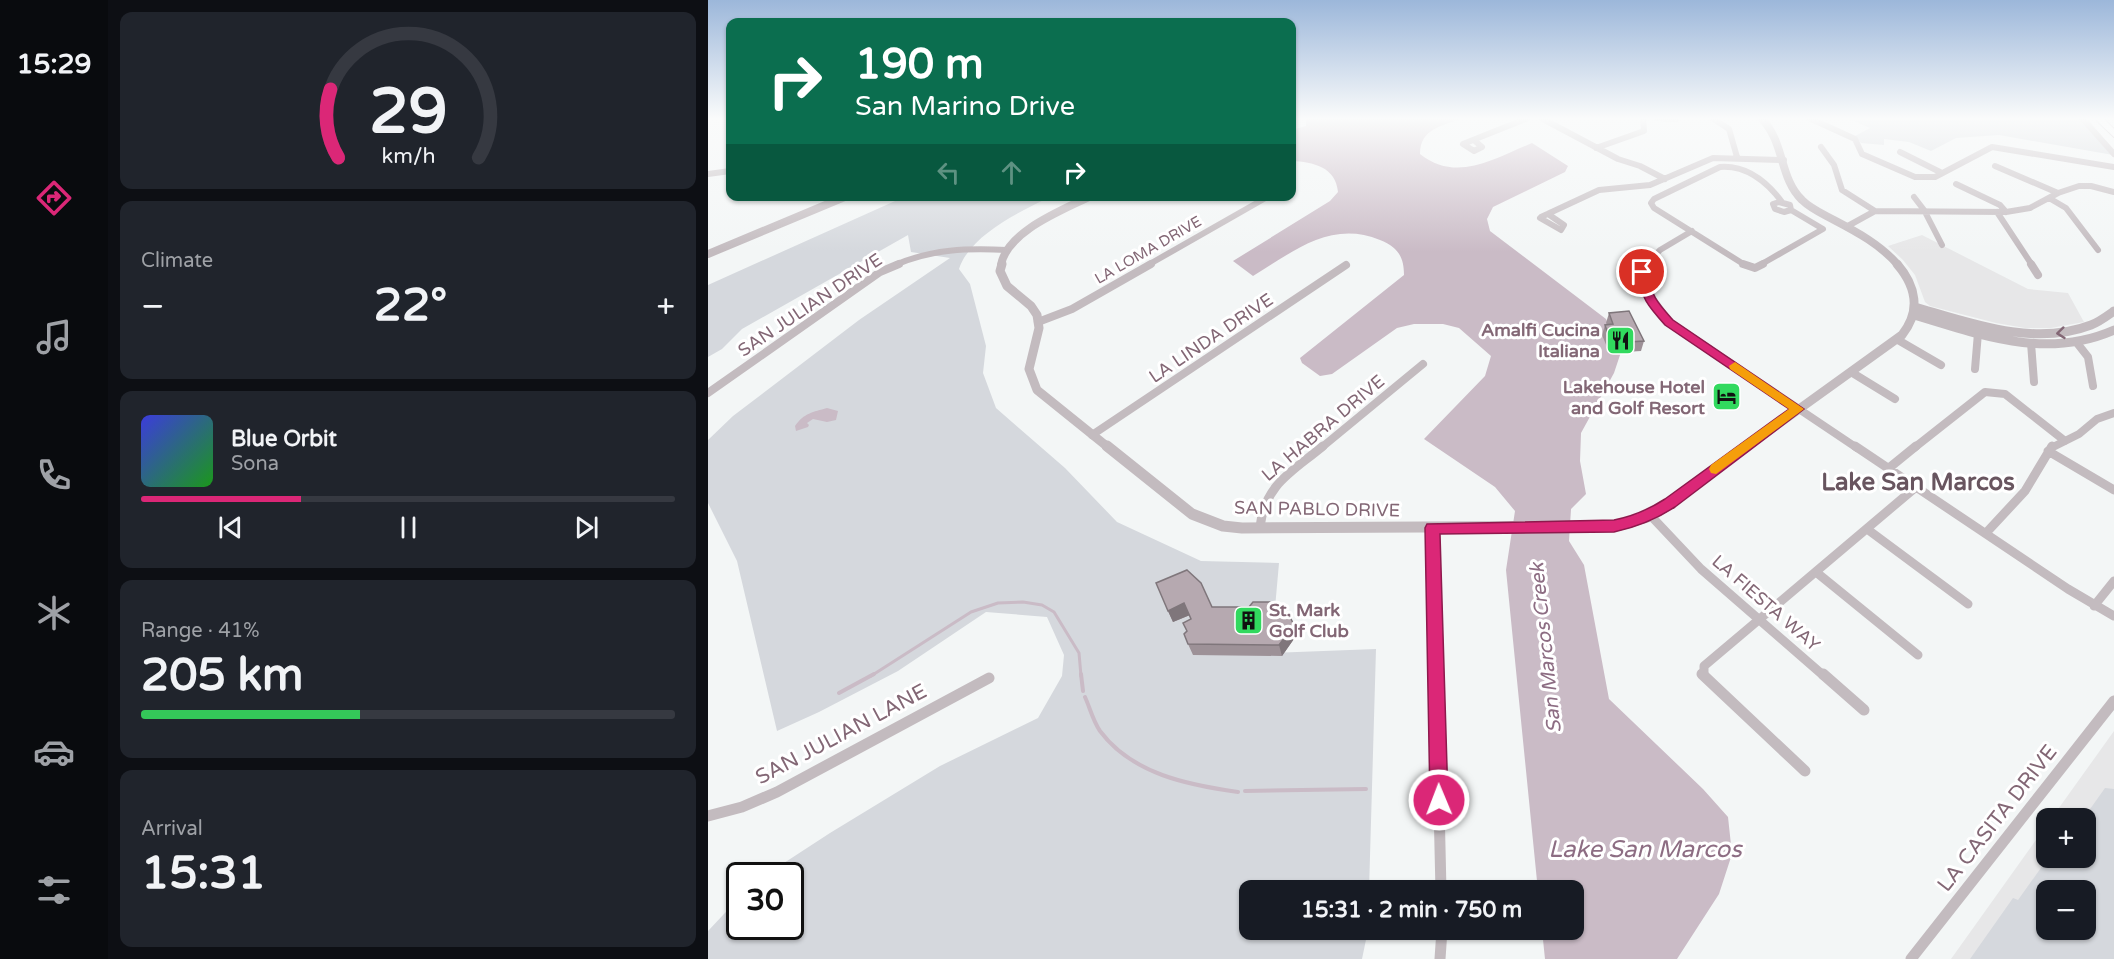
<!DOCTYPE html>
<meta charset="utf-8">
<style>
:root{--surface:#171b24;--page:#20242c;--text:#f1f3f6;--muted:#9ea1a6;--line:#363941;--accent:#db2777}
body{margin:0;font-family:"Varela Round",sans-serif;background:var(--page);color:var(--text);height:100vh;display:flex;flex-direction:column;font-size:22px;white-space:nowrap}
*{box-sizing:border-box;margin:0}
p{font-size:20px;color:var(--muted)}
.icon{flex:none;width:33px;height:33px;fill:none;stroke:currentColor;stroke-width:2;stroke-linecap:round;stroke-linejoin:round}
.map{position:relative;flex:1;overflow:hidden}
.sheet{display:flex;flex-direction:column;gap:12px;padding:12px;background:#0d0f14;width:600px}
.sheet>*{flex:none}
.guide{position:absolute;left:18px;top:18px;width:570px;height:183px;border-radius:12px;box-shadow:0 2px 4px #0004;background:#0b6e4f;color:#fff;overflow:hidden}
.buttons{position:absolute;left:1328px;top:808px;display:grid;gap:12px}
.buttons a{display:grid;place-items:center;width:60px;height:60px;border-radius:12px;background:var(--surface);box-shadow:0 2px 4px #0004;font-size:30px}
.speed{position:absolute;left:18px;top:862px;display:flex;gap:12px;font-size:30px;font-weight:700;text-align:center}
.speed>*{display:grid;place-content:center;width:78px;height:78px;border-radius:50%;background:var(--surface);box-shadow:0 2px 4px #0004;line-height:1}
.speed .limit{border:3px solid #111;border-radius:9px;background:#fff;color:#111}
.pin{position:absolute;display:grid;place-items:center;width:51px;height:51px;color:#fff;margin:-26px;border:3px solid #fff;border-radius:50%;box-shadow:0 2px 6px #0007}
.me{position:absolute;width:66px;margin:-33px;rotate:359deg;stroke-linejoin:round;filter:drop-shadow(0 0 4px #0008)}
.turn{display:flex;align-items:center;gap:21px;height:126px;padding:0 30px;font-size:27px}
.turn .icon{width:78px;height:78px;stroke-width:2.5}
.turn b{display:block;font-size:42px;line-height:51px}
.lanes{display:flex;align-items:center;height:57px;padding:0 30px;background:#0003;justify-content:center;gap:30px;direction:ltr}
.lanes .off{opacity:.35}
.big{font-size:45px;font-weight:700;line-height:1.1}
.sheet .widget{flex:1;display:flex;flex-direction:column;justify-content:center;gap:9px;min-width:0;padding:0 21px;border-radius:12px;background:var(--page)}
.sheet .dial{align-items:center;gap:0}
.dial svg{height:156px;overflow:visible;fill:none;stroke:var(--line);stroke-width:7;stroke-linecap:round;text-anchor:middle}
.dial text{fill:var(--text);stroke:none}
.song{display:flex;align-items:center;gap:18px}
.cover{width:72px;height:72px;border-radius:9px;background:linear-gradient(135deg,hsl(240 70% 55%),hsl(120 70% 35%))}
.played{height:6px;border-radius:3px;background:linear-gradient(90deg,var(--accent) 30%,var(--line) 30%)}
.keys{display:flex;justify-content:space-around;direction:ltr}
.heat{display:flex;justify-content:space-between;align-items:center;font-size:33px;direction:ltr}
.charge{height:9px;border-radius:4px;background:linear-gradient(90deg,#34c759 41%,var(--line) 0)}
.trip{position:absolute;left:531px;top:880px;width:345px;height:60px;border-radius:12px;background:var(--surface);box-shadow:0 2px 4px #0004;font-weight:700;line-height:60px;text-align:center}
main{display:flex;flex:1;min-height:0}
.tab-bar{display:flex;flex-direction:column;width:108px;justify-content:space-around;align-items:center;background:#090b0e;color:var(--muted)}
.tab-bar .icon{width:42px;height:42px}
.tab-bar .selected{color:var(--accent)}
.tab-bar b{font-size:27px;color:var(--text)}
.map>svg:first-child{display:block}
</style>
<main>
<nav class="tab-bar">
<b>15:29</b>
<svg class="icon selected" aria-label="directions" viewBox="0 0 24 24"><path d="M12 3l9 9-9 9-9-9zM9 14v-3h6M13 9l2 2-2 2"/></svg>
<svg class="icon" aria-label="music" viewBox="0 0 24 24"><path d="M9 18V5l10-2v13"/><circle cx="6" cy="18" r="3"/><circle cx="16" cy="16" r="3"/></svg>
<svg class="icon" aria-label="phone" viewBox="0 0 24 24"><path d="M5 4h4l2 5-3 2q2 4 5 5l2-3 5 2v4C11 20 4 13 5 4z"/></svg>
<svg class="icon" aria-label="climate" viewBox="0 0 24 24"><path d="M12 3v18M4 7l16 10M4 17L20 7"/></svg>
<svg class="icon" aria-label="car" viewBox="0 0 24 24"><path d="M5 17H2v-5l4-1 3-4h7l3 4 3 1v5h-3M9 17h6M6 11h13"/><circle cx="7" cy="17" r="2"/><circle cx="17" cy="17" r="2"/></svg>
<svg class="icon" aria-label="filters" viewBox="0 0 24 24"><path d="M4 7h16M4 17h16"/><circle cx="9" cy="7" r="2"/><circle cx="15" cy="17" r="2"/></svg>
</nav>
<section class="sheet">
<div class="widget dial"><svg viewBox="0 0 100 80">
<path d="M14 69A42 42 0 1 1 86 69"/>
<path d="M14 69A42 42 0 0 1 10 34" stroke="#db2777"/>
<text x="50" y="56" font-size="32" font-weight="700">29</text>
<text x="50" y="72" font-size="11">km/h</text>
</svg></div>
<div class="widget"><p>Climate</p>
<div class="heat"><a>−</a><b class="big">22°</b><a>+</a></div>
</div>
<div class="widget">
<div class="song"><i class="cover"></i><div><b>Blue Orbit</b><p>Sona</p></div></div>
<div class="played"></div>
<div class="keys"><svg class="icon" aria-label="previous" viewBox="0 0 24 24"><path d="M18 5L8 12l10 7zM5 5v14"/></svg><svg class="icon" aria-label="pause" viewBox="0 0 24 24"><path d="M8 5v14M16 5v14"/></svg><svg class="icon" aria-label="next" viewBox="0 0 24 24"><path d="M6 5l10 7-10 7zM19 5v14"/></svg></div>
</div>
<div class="widget"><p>Range · 41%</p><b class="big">205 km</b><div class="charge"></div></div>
<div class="widget"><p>Arrival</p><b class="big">15:31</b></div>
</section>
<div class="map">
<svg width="1406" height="959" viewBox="0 0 1406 959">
<rect width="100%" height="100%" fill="#f3f6f6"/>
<path fill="#e7e7e8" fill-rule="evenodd" d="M 1214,235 L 1320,289 L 1360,293 L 1376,322 L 1343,328 L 1317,328 L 1288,323 L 1222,306 L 1217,302 L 1207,275 L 1195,260 L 1180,246 Z
M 1406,731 L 1406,959 L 1243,959 L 1338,826 L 1338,858 L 1377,858 L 1377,819 L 1343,819 ZM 1338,891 L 1377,891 L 1377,930 L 1338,930 Z"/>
<path fill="#d5d8dd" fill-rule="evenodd" d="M 1139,118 L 1372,118 L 1405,155 L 1291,135 L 1248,138 L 1223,151 L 1201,142 L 1176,139 L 1176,145 L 1153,143 L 1147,136 L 1162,128 Z
M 196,197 L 342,197 C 311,212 262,235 251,269 L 262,284 L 278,346 L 275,373 L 288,408 L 357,468 L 409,522 L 493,561 L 571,563 L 563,653 L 668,649 L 661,891 L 542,891 L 542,930 L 660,930 L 654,959 L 0,959 L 0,931 L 31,898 L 32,927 L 82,927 L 82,876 L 56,876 L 122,833 L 232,766 L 330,718 L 354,676 L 356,655 L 339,617 L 278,612 L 190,671 L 111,712 L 69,731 L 29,561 L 0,503 L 0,440 L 25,416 L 151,320 L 242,258 L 203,252 L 200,235 L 34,329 L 14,349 L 0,357 L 0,285 Z
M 1397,788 L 1406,789 L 1406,959 L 1262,959 L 1305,898 L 1310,900 L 1340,858 L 1377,858 L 1375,819 ZM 1338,891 L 1377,891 L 1377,930 L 1338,930 Z"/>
<path fill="#cabbc6" d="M 598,118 L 755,118 C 735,126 712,128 712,154 C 749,183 785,159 824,143 L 860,166 L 857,172 L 785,207 L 779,219 L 782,231 L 898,319 L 913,352 L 906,373 L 873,433 L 872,461 L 878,494 L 863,509 L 861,541 L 876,565 L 901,699 L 995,789 L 1020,817 L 1024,854 L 1011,894 L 969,959 L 837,959 L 834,930 L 866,930 L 866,891 L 830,891 L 798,570 L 807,511 L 787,487 L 716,439 L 777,376 L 783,356 L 751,328 L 735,324 L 706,324 L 689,328 L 624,374 L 612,376 L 594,363 L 592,358 L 696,275 C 696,257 690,247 672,240 C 623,220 586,251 545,276 L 525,261 L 622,201 L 630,192 C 628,167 605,162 584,161 L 584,130 L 598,126 Z
M 119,408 L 130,411 L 128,420 L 119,422 L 105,419 L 99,423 L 101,425 L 100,427 L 88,431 L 87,426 C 96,413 105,412 119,408 Z"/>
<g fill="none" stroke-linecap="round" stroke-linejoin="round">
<path stroke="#cabbc6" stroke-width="3" d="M 163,676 L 263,612 L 290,603 L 315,602 L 334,605 L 346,612 L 371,653 L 373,676"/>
<path stroke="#cabbc6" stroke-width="4" d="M 373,674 L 375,691
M 131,693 L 166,674
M 377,697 C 382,708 385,721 392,731 C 424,774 480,785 530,792
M 537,791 L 658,789"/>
<defs>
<path id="primary" d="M 1386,118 L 1395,118 L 1406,129 L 1406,137 Z"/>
</defs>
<use href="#primary" stroke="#b8afb4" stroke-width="2"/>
<path stroke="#c3bbbf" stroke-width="6" d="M 833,118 L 910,159 L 932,166 L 957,179
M 948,118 L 968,119
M 1004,118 L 1021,129 L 1029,157
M 1101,118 L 1147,139 L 1154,154 L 1207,177 L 1227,177 L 1284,147 L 1406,167
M 1374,118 L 1406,154
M 767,141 L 774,147 L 766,151 L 755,144 L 820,118
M 1113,147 L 1126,165 L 1134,190 L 1167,211
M 888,148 L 936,131 L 935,118
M 1192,152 L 1234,173
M 1287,166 L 1350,193
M 0,174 L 22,171
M 1248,184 L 1292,205 L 1298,212
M 1206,197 L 1216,210 L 1234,245
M 1341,198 L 1358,208 L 1390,250
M 1071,202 L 1082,205 L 1083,210 L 1076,212 L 1067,209 L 1065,204 Z
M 1289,212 L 1324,265
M 840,214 L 856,225 L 853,230 L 832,218 L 833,217 L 891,190 L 942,185 L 1005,158 L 1076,160
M 1138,227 L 1167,211 L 1298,212 L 1322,208 L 1350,193 L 1371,186 L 1383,186 L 1406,192
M 187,265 C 224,249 259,248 299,250
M 440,265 L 561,196
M 938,265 L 952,250 L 984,231
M 1037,265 L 946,208 L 943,203 L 946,199 L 1012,167 C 1038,165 1059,182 1074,202
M 1052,265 L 1115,229 L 1083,210"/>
<path stroke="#c3bbbf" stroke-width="8" d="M 939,264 L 934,279 L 938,291 L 961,322 L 1149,448
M 1035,264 L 1047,268 L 1055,264
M 1323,264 L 1330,275
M 330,322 L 364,309 L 443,264
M 1190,340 L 1233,365
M 1323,343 L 1326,382
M 1369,343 L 1380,357 L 1385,386
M 1267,369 L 1270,333
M 1143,372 L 1187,399
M 0,393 L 172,272 L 191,264
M 384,435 L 638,265
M 613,448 L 715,364
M 1206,448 L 1277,392 L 1297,394 L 1357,441
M 1343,448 L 1371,434 L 1389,419 L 1406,413"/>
<path stroke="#c3bbbf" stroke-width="9" d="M 1147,446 L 1360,589 L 1406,616
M 1340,451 L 1406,490
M 1181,468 L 1208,446
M 943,516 L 993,569 L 1116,676
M 552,527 C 557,484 584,472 615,446
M 725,529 L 728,676
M 1159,529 L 1260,604
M 1278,533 L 1317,491 L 1344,446
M 1108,572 L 1210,655
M 1386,606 L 1406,581
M 996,676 L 996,666 L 1208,487"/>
<path stroke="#c3bbbf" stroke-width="11" d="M 728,674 L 733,891
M 994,674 L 1097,771
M 1115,674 L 1156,710
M 0,816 L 34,807 L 69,792 L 281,678
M 732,959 L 734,930
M 1203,959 L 1406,701"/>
<path stroke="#c3bbbf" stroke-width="8" d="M 1053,118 C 1077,142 1071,178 1094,200 C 1103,209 1115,214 1126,220 C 1149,232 1173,245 1190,265
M 0,254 L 139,196
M 293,265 C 299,231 355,210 383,196"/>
<path stroke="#c3bbbf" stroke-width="9" d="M 294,264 L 292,271 L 299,286 L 323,306 L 329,315 L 331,328 L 321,369 L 329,390 L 401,448
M 1207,307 C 1262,323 1326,347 1383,325 C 1391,322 1399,316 1406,311
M 1206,315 C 1273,335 1338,360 1406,330
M 1037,448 L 1194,335 C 1213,311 1208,286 1189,264"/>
<path stroke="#c3bbbf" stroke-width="11" d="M 399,446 L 484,514 L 515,526 L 534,528 L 906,526 L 943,516 L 1039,446"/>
<use href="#primary" fill="#fff" fill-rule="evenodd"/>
</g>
<path fill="#9d9197" d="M 901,313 L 936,341 L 933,351 L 917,352 L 915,346 L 899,347 L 894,335 L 897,325 L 899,325 L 898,323 Z
M 504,607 L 588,636 L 574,656 L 485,655 L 480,644 L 479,631 L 483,619 L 482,615 L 465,622 L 460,611 Z"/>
<path fill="#7f767b" d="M 476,603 L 482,615 L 465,622 L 460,611 Z
M 586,625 L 588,636 L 574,656 L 571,645 Z"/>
<path fill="#b6a9b0" stroke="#7f767b" stroke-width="1.5" d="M 921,311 L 936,341 L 920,342 L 917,336 L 901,337 L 897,325 L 905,324 L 901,313 Z
M 479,570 L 493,583 L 504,607 L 541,607 L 545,602 L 562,602 L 568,612 L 579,611 L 586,625 L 571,645 L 480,644 L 476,634 L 479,631 L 475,623 L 483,619 L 476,603 L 460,611 L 448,583 Z"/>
<defs><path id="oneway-chevron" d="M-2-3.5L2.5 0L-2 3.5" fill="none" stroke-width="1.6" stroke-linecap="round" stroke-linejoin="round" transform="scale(1.5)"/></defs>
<use stroke="#836775" href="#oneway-chevron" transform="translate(1353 333) rotate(174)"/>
<linearGradient id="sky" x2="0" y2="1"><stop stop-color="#9cb7da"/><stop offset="0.47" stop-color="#fafbfb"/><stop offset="1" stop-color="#fafbfb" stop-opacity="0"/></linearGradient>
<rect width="1406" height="252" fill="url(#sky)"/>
<path fill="#db2777" stroke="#8e194d" stroke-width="1.5" d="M 934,268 L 940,272 C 943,296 949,302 965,320 L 1096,409 L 967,507 C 947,520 929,527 906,532 L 732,534 L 740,800 L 737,807 L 731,809 L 724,807 L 722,800 L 717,528 L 719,524 L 906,520 C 926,516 940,510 957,499 L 1081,409 L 957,325 C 940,306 933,298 929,272 Z"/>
<path fill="#f59e0b" d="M 1027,362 L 1096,409 L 1008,474 L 1003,473 L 1001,469 L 1003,465 L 1081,409 L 1022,369 L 1021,366 Z"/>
<defs>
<symbol id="restaurant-square" viewBox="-11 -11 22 22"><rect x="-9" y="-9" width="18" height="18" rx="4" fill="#31d95e" stroke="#fff"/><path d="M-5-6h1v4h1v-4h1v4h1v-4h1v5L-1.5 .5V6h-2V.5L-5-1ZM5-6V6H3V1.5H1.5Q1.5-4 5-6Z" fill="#111"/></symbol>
<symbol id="hotel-square" viewBox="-11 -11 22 22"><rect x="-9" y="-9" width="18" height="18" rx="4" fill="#31d95e" stroke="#fff"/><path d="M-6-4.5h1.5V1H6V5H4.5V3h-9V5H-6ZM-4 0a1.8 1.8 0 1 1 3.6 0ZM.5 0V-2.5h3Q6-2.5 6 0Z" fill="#111"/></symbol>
<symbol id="building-square" viewBox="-11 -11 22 22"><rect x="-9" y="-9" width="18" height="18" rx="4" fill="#31d95e" stroke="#fff"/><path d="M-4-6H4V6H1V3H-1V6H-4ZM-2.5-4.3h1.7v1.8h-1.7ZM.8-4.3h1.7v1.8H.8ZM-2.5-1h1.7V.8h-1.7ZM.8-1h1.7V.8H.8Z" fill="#111"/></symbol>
</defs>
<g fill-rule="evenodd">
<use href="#restaurant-square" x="896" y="324" width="33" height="33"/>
<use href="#hotel-square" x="1002" y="380" width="33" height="33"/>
<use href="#building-square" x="524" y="604" width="33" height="33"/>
</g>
<g text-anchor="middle" stroke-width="6" stroke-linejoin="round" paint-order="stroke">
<g font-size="15" fill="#836775" stroke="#fff">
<text transform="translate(440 250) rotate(-30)" y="5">LA LOMA DRIVE</text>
</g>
<g font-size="18" fill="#836775" stroke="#fff">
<text transform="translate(102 305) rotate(-34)" y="6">SAN JULIAN DRIVE</text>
<text transform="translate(503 338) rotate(-34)" y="6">LA LINDA DRIVE</text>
<text transform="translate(615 428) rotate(-40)" y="6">LA HABRA DRIVE</text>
<text transform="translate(609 509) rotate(1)" y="6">SAN PABLO DRIVE</text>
<text transform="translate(1058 603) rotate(41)" y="6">LA FIESTA WAY</text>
</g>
<g font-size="18" font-weight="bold" fill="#836775" stroke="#fff" text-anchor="end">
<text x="892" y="336">Amalfi Cucina<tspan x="892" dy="21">Italiana</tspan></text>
<text x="997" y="393">Lakehouse Hotel<tspan x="997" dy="21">and Golf Resort</tspan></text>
<text x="561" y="616" text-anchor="start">St. Mark<tspan x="561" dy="21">Golf Club</tspan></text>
</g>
<g font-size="20" font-style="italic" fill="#8d6d83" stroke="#fff">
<text transform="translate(837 648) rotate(-96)" y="7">San Marcos Creek</text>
</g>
<g font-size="21" fill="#836775" stroke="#fff">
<text transform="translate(133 734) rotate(-28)" y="7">SAN JULIAN LANE</text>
<text transform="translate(1289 818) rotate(-52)" y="7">LA CASITA DRIVE</text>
</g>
<g font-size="24" font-weight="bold" fill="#68555f" stroke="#fff">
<text x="1210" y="490">Lake San Marcos</text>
</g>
<g font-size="24" font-style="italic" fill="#8d6d83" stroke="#fff">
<text x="937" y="857">Lake San Marcos</text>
</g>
</g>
</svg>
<div class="buttons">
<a>+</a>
<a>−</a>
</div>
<div class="speed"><div class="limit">30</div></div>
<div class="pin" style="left:934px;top:272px;background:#d93025"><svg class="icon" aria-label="arrive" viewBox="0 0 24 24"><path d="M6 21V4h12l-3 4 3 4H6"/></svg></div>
<svg class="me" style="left:731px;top:800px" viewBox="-20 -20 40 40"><circle r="17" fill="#db2777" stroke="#fff" stroke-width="3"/><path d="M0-11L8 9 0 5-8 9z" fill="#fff"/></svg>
<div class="trip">15:31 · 2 min · 750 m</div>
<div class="guide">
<div class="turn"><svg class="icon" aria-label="right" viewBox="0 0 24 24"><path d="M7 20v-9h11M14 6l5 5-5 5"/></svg><div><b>190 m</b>San Marino Drive</div></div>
<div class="lanes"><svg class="icon off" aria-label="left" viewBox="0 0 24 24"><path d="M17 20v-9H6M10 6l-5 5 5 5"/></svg><svg class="icon off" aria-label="ahead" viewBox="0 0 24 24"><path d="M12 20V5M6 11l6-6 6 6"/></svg><svg class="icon" aria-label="right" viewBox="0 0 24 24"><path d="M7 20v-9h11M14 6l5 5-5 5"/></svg></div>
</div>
</div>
</main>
